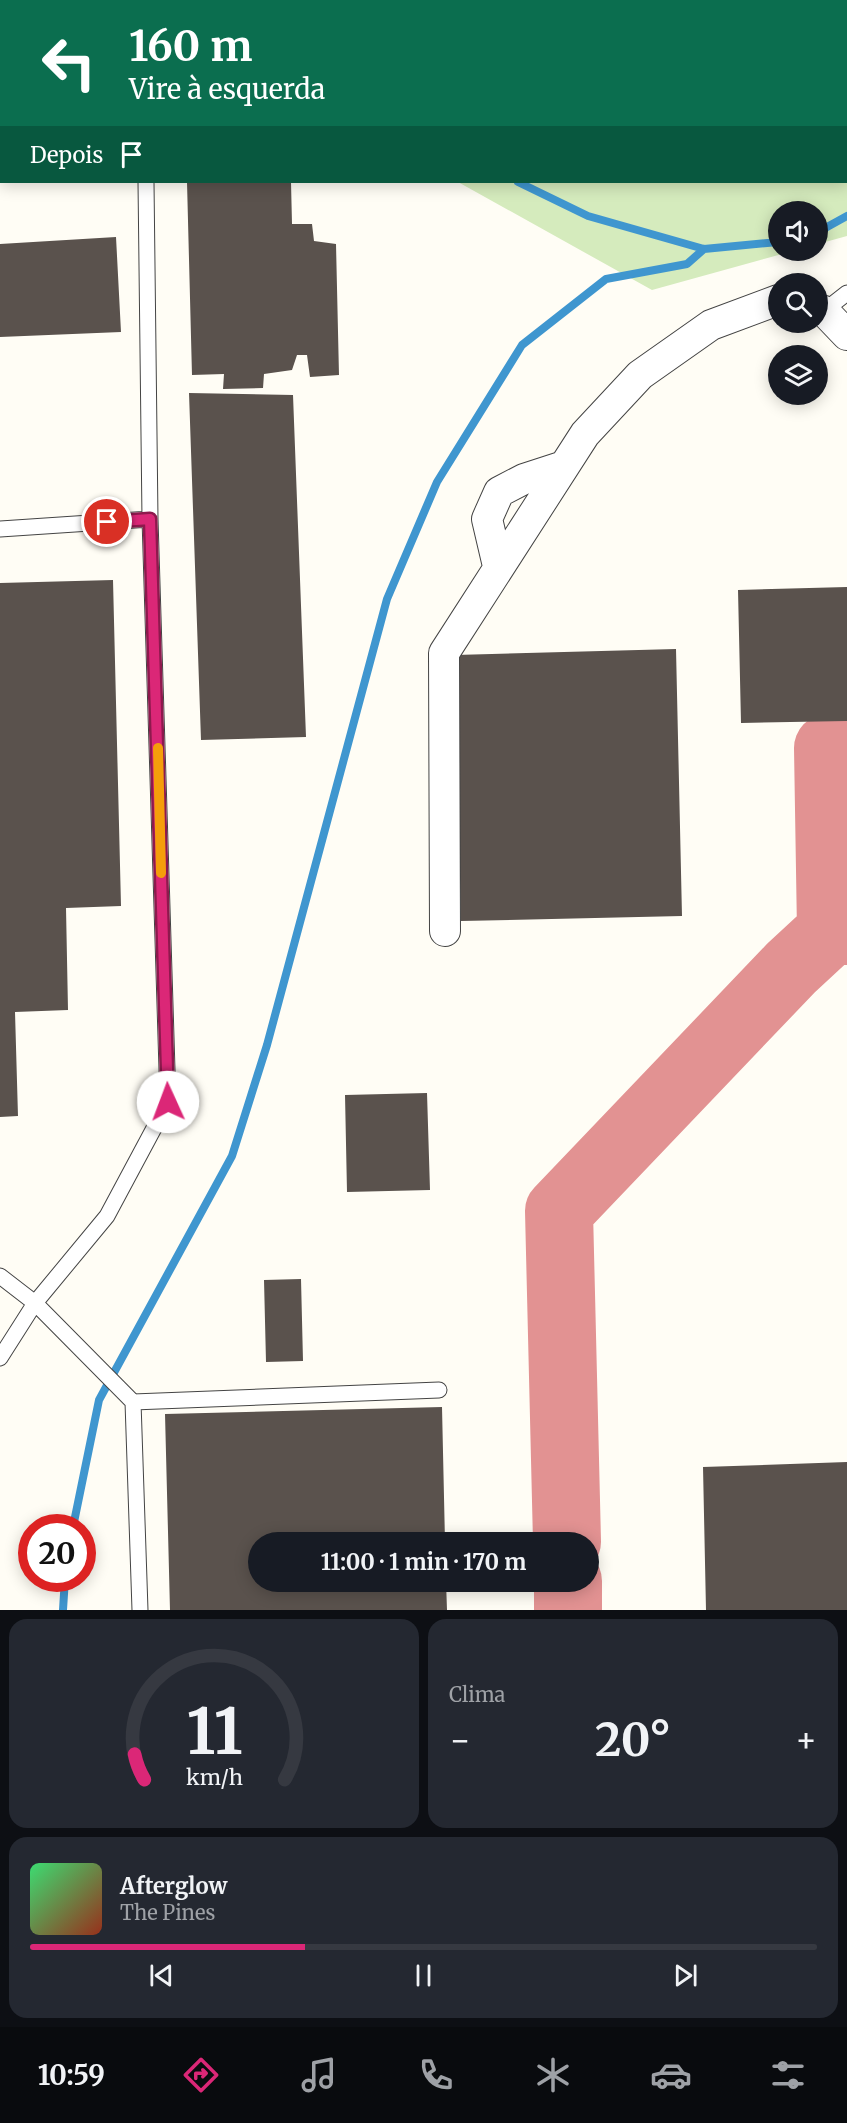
<!DOCTYPE html>
<html lang="pt">
<meta charset="utf-8">
<style>
:root{--surface:#171b24;--page:#242831;--text:#f1f3f6;--muted:#9ea1a6;--line:#363941;--accent:#db2777}
body{margin:0;font-family:Merriweather,serif;background:var(--page);color:var(--text);height:100vh;display:flex;flex-direction:column;font-size:22px;white-space:nowrap}
*{box-sizing:border-box;margin:0}
p{font-size:20px;color:var(--muted)}
.icon{flex:none;width:33px;height:33px;fill:none;stroke:currentColor;stroke-width:2;stroke-linecap:round;stroke-linejoin:round}
.map{position:relative;height:1610px;overflow:hidden}
.sheet{display:flex;flex-direction:column;gap:9px;padding:9px;background:#0d0f14;flex:1}
.sheet>*{flex:none}
.top-card{position:absolute;left:0px;top:0px;width:848px;height:183px;box-shadow:0 3px 15px #0003;background:#0b6e4f;color:#fff;overflow:hidden}
.buttons{position:absolute;left:768px;top:201px;display:grid;gap:12px}
.buttons a{display:grid;place-items:center;width:60px;height:60px;border-radius:50%;background:var(--surface);box-shadow:0 3px 15px #0003;font-size:30px}
.speed{position:absolute;left:18px;top:1514px;display:flex;gap:12px;font-size:30px;font-weight:700;text-align:center}
.speed>*{display:grid;place-content:center;width:78px;height:78px;border-radius:50%;background:var(--surface);box-shadow:0 3px 15px #0003;line-height:1}
.speed .limit{border:9px solid #d22;background:#fff;color:#111}
.pin{position:absolute;display:grid;place-items:center;width:51px;height:51px;color:#fff;margin:-26px;border:3px solid #fff;border-radius:50%;box-shadow:0 2px 6px #0007}
.me{position:absolute;width:66px;margin:-33px;rotate:358deg;stroke-linejoin:round;filter:drop-shadow(0 0 4px #0008)}
.turn{display:flex;align-items:center;gap:21px;height:126px;padding:0 30px;font-size:27px}
.turn .icon{width:78px;height:78px;stroke-width:2.5}
.turn b{display:block;font-size:42px;line-height:51px}
.then{display:flex;align-items:center;height:57px;padding:0 30px;background:#0003;gap:12px;font-size:22px}
.big{font-size:45px;font-weight:700;line-height:1.1}
.sheet .tile{flex:1;display:flex;flex-direction:column;justify-content:center;gap:9px;min-width:0;padding:0 21px;border-radius:18px;background:var(--page)}
.sheet .dial{align-items:center;gap:0}
.dial svg{height:156px;overflow:visible;fill:none;stroke:var(--line);stroke-width:7;stroke-linecap:round;text-anchor:middle}
.dial text{fill:var(--text);stroke:none}
.song{display:flex;align-items:center;gap:18px}
.cover{width:72px;height:72px;border-radius:9px;background:linear-gradient(135deg,hsl(140 70% 55%),hsl(10 70% 35%))}
.played{height:6px;border-radius:3px;background:linear-gradient(90deg,var(--accent) 35%,var(--line) 35%)}
.keys{display:flex;justify-content:space-around;direction:ltr}
.heat{display:flex;justify-content:space-between;align-items:center;font-size:33px;direction:ltr}
.sheet .tiles{flex:1;display:grid;gap:9px;grid-template-columns:1fr 1fr}
.tile:last-child{grid-column:span 2}
.trip{position:absolute;left:248px;top:1532px;width:351px;height:60px;border-radius:30px;background:var(--surface);box-shadow:0 3px 15px #0003;font-weight:700;line-height:60px;text-align:center}
.tabs{display:flex;height:96px;justify-content:space-around;align-items:center;background:#090b0e;color:var(--muted)}
.tabs .icon{width:42px;height:42px}
.tabs .current{color:var(--accent)}
.tabs b{font-size:27px;color:var(--text)}
.map>svg:first-child{display:block}
</style>
<div class="map">
<svg width="847" height="1610" viewBox="0 0 847 1610">
<rect width="100%" height="100%" fill="#fffdf5"/>
<path fill="#d5ebbd" d="M 78,0 L 847,0 L 847,236 L 818,244 L 818,212 L 778,212 L 778,250 L 793,251 L 652,290 L 458,182 L 846,182 L 846,2 Z"/>
<g fill="none" stroke-linecap="round" stroke-linejoin="round">
<path stroke="#3f96cf" stroke-width="8" d="M 131,0 L 135,2
M 518,182 L 588,216 L 704,249 L 778,242
M 818,232 L 847,216
M 73,1527 L 99,1400 L 232,1156 L 267,1045 L 387,599 L 437,482 L 522,345 L 606,279 L 687,264 L 704,249
M 63,1610 L 65,1578"/>
<path stroke="#e29292" stroke-width="68" d="M 828,748 L 831,931 L 847,931
M 567,1542 L 559,1211 L 791,968 L 831,931
M 568,1581 L 568,1610"/>
</g>
<path fill="#5a524d" d="M 187,182 L 291,182 L 292,224 L 312,224 L 314,241 L 336,244 L 339,375 L 310,377 L 307,355 L 297,355 L 292,370 L 264,374 L 263,388 L 223,389 L 224,374 L 192,375 Z
M 116,237 L 121,332 L 0,337 L 0,244 Z
M 189,393 L 293,395 L 306,737 L 201,740 Z
M 113,580 L 121,906 L 66,908 L 68,1010 L 15,1012 L 18,1116 L 0,1117 L 0,583 Z
M 847,587 L 847,721 L 741,723 L 738,590 Z
M 676,649 L 682,916 L 461,921 L 455,655 Z
M 427,1093 L 430,1190 L 347,1192 L 345,1095 Z
M 301,1279 L 303,1361 L 266,1362 L 264,1280 Z
M 442,1407 L 445,1542 L 258,1542 L 258,1581 L 446,1581 L 447,1610 L 170,1610 L 165,1414 Z
M 847,1462 L 847,1610 L 706,1610 L 703,1467 Z"/>
<g fill="none" stroke-linecap="round" stroke-linejoin="round">
<defs>
<path id="service" d="M 0,54 L 2,54
M 824,311 L 847,293
M 0,529 L 150,519 L 146,182
M 0,1276 L 35,1303 L 133,1402
M 0,1358 L 35,1303 L 107,1216 L 168,1102 L 150,519
M 140,1610 L 133,1402 L 439,1390"/>
<path id="minor" d="M 818,309 L 824,311 L 847,335
M 498,566 L 487,519 L 499,492 L 524,479 L 564,466
M 445,931 L 444,653 L 585,434 L 640,375 L 711,325 L 778,300"/>
</defs>
<use href="#service" stroke="#444" stroke-width="17"/>
<use href="#minor" stroke="#444" stroke-width="32"/>
<use href="#service" stroke="#fff" stroke-width="15"/>
<use href="#minor" stroke="#fff" stroke-width="30"/>
</g>
<g fill="none" stroke-linecap="round" stroke-linejoin="round">
<defs>
<path id="route" d="M 107,522 L 150,519 L 168,1102"/>
</defs>
<use href="#route" stroke="#8e194d" stroke-width="15"/>
<use href="#route" stroke="#db2777" stroke-width="10"/>
<path stroke="#f59e0b" stroke-width="10" d="M 158,748 L 161,873"/>
</g>
</svg>
<div class="buttons">
<a><svg class="icon" aria-label="sound" viewBox="0 0 24 24"><path d="M4 9h4l5-4v14l-5-4H4zM17 9q2 3 0 6"/></svg></a>
<a><svg class="icon" aria-label="search" viewBox="0 0 24 24"><circle cx="10" cy="10" r="6"/><path d="M15 15l6 6"/></svg></a>
<a><svg class="icon" aria-label="layers" viewBox="0 0 24 24"><path d="M12 4l9 5-9 5-9-5zM3 14l9 5 9-5"/></svg></a>
</div>
<div class="speed"><div class="limit">20</div></div>
<div class="pin" style="left:107px;top:522px;background:#d93025"><svg class="icon" aria-label="arrive" viewBox="0 0 24 24"><path d="M6 21V4h12l-3 4 3 4H6"/></svg></div>
<svg class="me" style="left:168px;top:1102px" viewBox="-20 -20 40 40"><circle r="19" fill="#fff"/><path d="M0-13L10 11 0 6-10 11z" fill="#db2777"/></svg>
<div class="trip">11:00 · 1 min · 170 m</div>
<div class="top-card">
<div class="turn"><svg class="icon" aria-label="left" viewBox="0 0 24 24"><path d="M17 20v-9H6M10 6l-5 5 5 5"/></svg><div><b>160 m</b>Vire à esquerda</div></div>
<div class="then">Depois<svg class="icon" aria-label="arrive" viewBox="0 0 24 24"><path d="M6 21V4h12l-3 4 3 4H6"/></svg></div>
</div>
</div>
<section class="sheet">
<div class="tiles">
<div class="tile dial"><svg viewBox="0 0 100 80">
<path d="M14 69A42 42 0 1 1 86 69"/>
<path d="M14 69A42 42 0 0 1 9 56" stroke="#db2777"/>
<text x="50" y="56" font-size="32" font-weight="700">11</text>
<text x="50" y="72" font-size="11">km/h</text>
</svg></div>
<div class="tile"><p>Clima</p>
<div class="heat"><a>−</a><b class="big">20°</b><a>+</a></div>
</div>
<div class="tile">
<div class="song"><i class="cover"></i><div><b>Afterglow</b><p>The Pines</p></div></div>
<div class="played"></div>
<div class="keys"><svg class="icon" aria-label="previous" viewBox="0 0 24 24"><path d="M18 5L8 12l10 7zM5 5v14"/></svg><svg class="icon" aria-label="pause" viewBox="0 0 24 24"><path d="M8 5v14M16 5v14"/></svg><svg class="icon" aria-label="next" viewBox="0 0 24 24"><path d="M6 5l10 7-10 7zM19 5v14"/></svg></div>
</div>
</div>
</section>
<nav class="tabs">
<b>10:59</b>
<svg class="icon current" aria-label="directions" viewBox="0 0 24 24"><path d="M12 3l9 9-9 9-9-9zM9 14v-3h6M13 9l2 2-2 2"/></svg>
<svg class="icon" aria-label="music" viewBox="0 0 24 24"><path d="M9 18V5l10-2v13"/><circle cx="6" cy="18" r="3"/><circle cx="16" cy="16" r="3"/></svg>
<svg class="icon" aria-label="phone" viewBox="0 0 24 24"><path d="M5 4h4l2 5-3 2q2 4 5 5l2-3 5 2v4C11 20 4 13 5 4z"/></svg>
<svg class="icon" aria-label="climate" viewBox="0 0 24 24"><path d="M12 3v18M4 7l16 10M4 17L20 7"/></svg>
<svg class="icon" aria-label="car" viewBox="0 0 24 24"><path d="M5 17H2v-5l4-1 3-4h7l3 4 3 1v5h-3M9 17h6M6 11h13"/><circle cx="7" cy="17" r="2"/><circle cx="17" cy="17" r="2"/></svg>
<svg class="icon" aria-label="filters" viewBox="0 0 24 24"><path d="M4 7h16M4 17h16"/><circle cx="9" cy="7" r="2"/><circle cx="15" cy="17" r="2"/></svg>
</nav>
